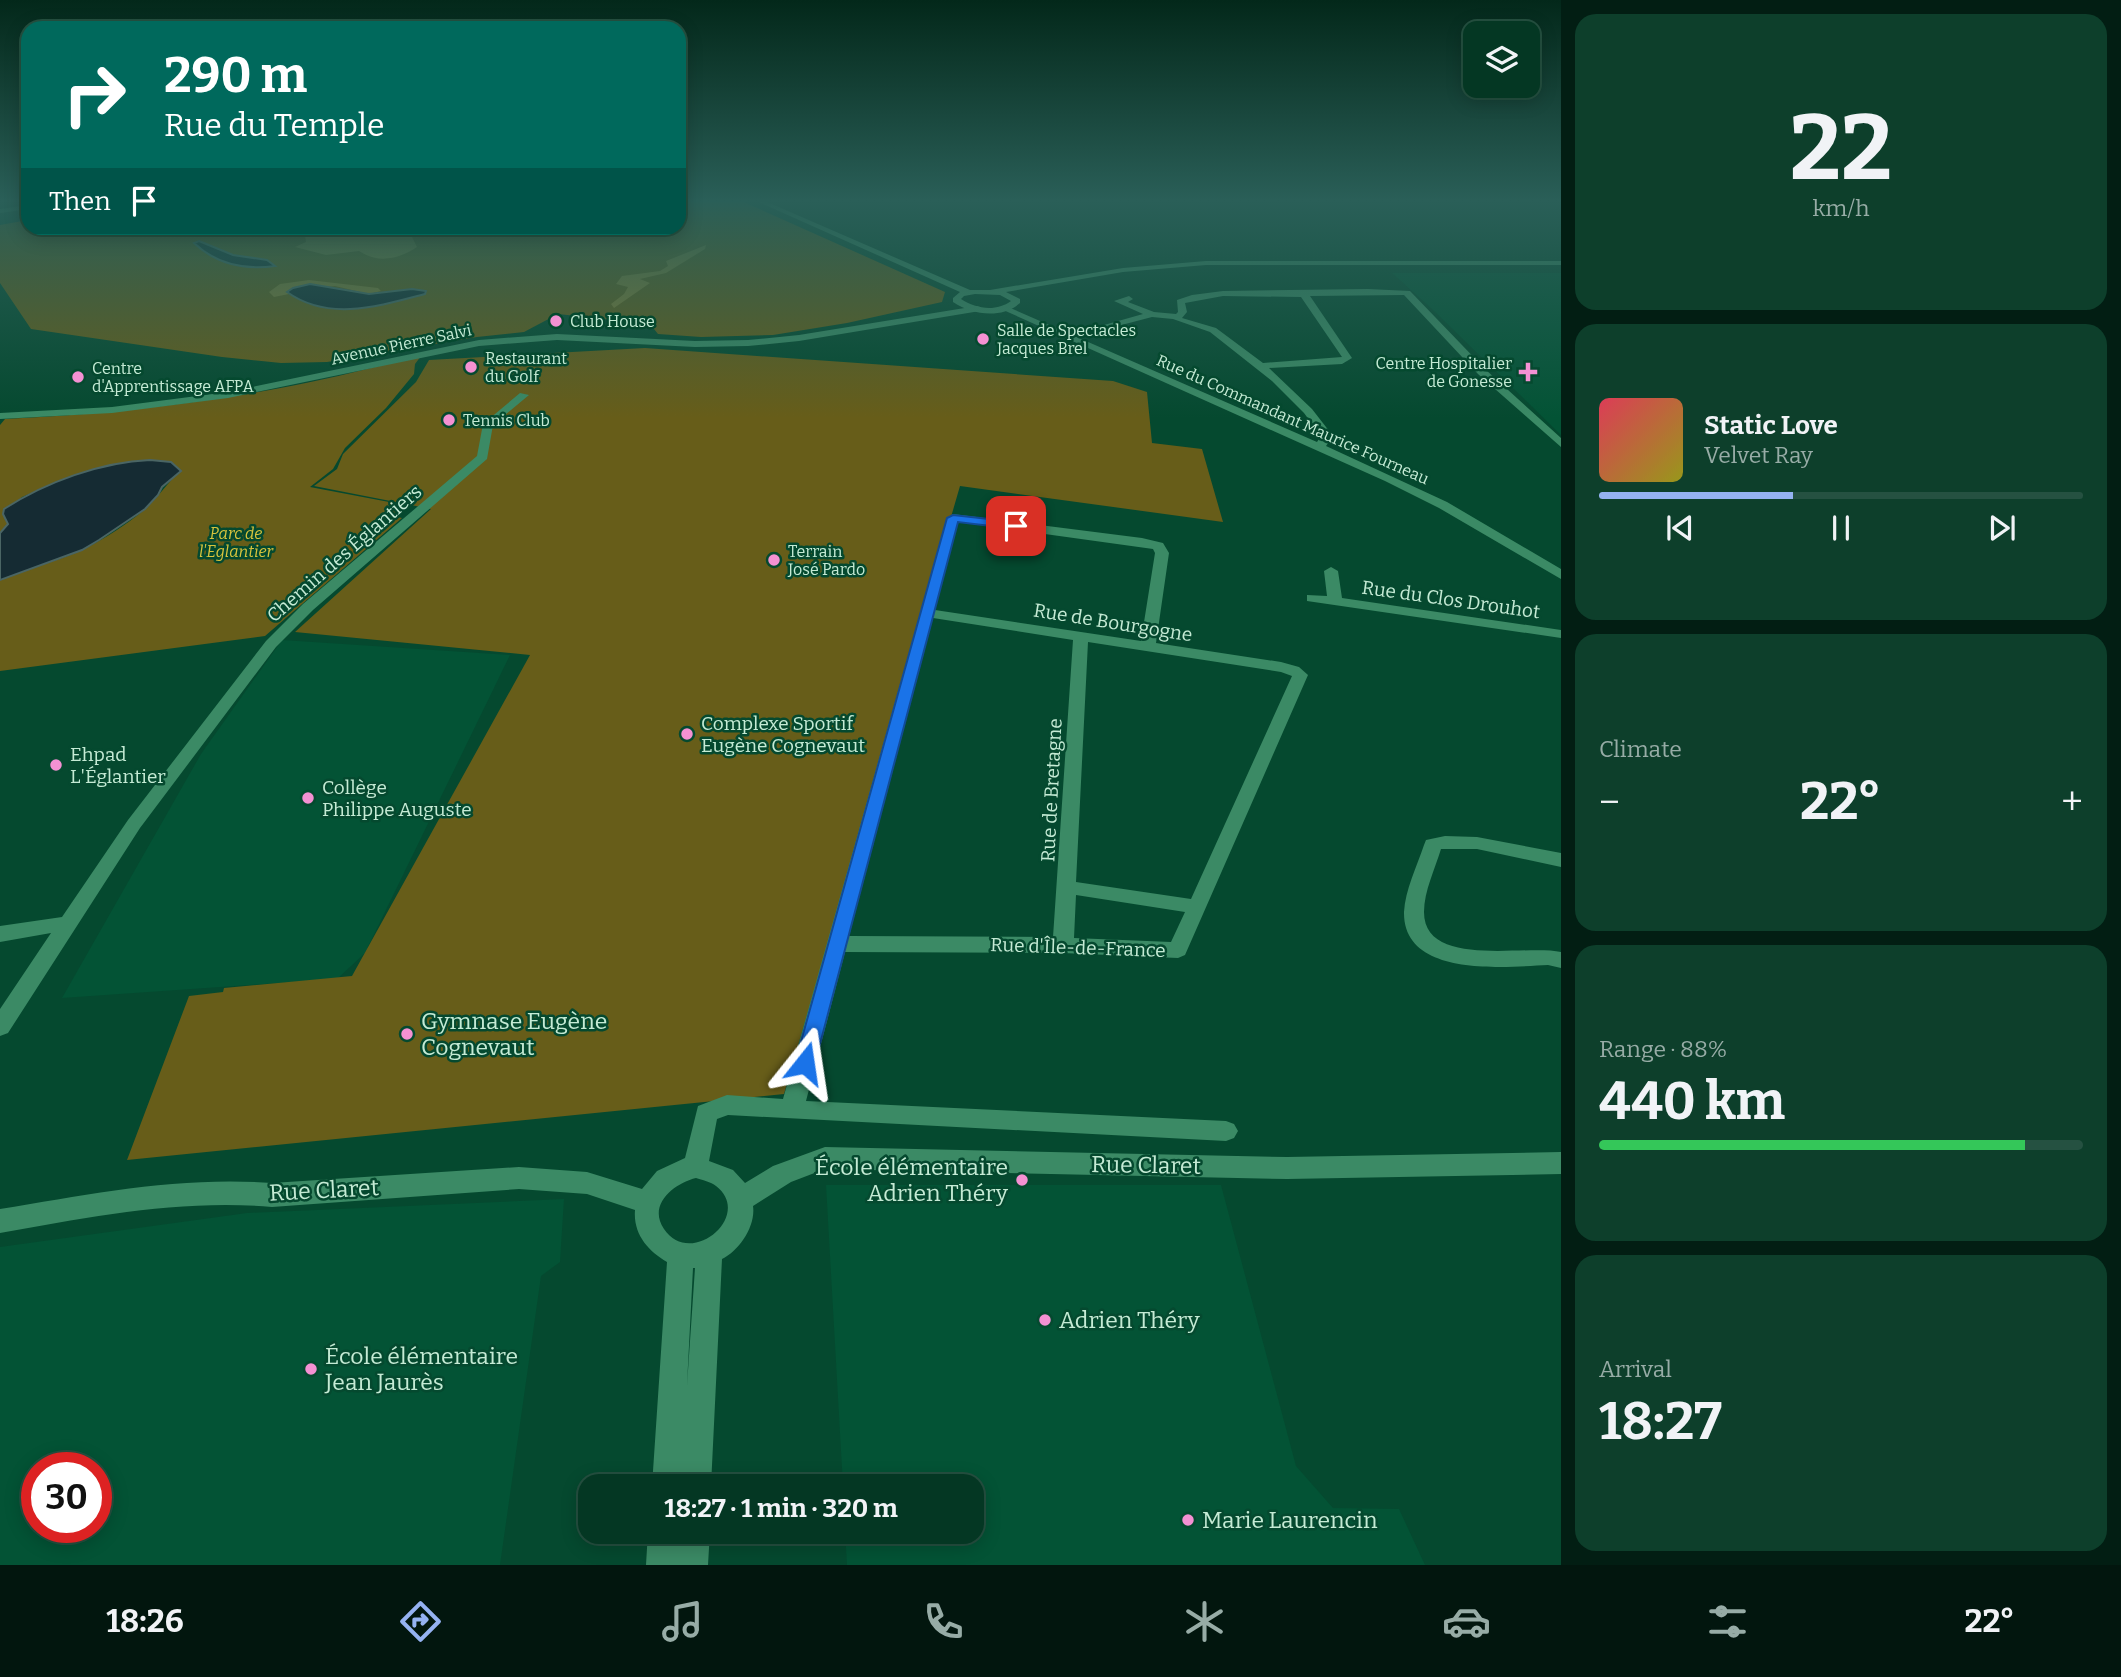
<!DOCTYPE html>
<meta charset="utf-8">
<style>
:root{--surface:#043723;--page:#0d3f2b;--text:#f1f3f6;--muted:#97aca6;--line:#255141;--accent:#95b2f1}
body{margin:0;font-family:Bitter,serif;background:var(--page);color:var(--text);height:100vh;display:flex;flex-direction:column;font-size:26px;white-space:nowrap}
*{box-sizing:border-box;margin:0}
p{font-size:23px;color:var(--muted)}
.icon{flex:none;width:38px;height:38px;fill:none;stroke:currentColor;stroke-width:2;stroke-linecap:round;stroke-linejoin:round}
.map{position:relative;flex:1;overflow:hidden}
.sheet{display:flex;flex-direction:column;gap:14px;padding:14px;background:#021e13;width:560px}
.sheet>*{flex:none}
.banner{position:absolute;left:21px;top:21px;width:665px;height:214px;border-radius:21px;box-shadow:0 4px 18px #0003,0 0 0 2px var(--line);background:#00695c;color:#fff;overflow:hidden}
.controls{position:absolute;left:1463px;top:21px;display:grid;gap:14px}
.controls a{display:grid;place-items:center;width:77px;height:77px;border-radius:14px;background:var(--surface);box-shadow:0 4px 18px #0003,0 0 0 2px var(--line);font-size:35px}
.speed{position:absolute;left:21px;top:1452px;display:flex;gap:14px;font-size:35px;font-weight:700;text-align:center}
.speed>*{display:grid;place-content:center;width:91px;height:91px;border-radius:50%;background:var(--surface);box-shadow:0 4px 18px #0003,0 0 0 2px var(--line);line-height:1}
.speed .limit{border:10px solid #d22;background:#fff;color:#111}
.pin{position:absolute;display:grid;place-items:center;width:60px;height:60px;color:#fff;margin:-30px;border-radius:14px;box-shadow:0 4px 10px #0006}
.me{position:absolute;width:77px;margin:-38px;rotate:15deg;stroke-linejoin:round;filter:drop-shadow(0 0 5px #0008)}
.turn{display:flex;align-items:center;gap:24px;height:147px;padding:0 28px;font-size:32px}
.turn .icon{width:91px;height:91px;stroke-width:2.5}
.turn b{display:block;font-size:49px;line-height:60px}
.then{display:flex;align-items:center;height:66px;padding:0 28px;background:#0003;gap:14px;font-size:26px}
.big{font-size:52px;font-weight:700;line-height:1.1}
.sheet .widget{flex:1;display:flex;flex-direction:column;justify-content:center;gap:10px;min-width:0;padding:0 24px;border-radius:21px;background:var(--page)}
.sheet .dial{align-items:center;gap:0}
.dial b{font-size:91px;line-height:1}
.song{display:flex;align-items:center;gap:21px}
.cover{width:84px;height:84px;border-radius:10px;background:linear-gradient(135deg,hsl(350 70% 55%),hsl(60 70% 35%))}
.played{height:7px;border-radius:4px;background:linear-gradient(90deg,var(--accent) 40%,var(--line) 40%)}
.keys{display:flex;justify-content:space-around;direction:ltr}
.heat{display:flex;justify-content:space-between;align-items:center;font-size:38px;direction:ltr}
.charge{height:10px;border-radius:5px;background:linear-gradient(90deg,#34c759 88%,var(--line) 0)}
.trip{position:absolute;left:578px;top:1474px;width:406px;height:70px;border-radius:21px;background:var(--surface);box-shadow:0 4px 18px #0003,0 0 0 2px var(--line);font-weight:700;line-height:70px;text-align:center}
.dock{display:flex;height:112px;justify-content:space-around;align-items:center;background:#02160e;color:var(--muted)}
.dock .icon{width:49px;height:49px}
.dock .current{color:var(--accent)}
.dock b{font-size:32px;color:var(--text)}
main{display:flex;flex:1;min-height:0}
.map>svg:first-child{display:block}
</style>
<main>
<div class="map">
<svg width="1561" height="1565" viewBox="0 0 1561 1565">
<rect width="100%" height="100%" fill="#05492f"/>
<path fill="#035335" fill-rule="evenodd" d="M 1392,273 L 1561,273 L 1561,435 L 1431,308 Z
M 282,640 L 510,655 L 365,953 L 337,979 L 62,998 L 201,754 Z
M 826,1185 L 1221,1185 L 1296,1466 L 1333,1508 L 1399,1509 L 1425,1565 L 847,1565 L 845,1531 L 971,1531 L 971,1486 L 843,1486 Z
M 564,1199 L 560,1262 L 541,1276 L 500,1565 L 0,1565 L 0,1247 L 247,1213 ZM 96,1468 L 96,1528 L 37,1528 L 37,1468 Z"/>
<path fill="#675d19" d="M 679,199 L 737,199 L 945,292 L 942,302 L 847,323 L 773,335 L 701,337 L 658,334 L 650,324 L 558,314 L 524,332 L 477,337 L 327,362 L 281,363 L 222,357 L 31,329 L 0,283 L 0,225 L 28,220 L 28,228 L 679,228 Z
M 645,348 L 1113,381 L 1147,392 L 1152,443 L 1202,449 L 1223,522 L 960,486 L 784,1094 L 127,1160 L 189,996 L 223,992 L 224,988 L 352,976 L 530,655 L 295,632 L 431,509 L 314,486 L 337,469 L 343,454 L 416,382 L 429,360 Z
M 421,356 L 415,364 L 414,374 L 386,408 L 345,448 L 333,469 L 310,487 L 405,505 L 393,516 L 402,518 L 265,636 L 0,671 L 0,580 C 27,567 59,562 86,548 C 106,538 127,524 144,510 C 158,498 167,483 180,471 L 120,463 L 56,483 L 22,497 L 3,514 L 8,524 L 0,533 L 0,425 L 5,419 C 101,415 196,404 291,386 C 334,378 377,366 421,356 Z"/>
<path fill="#877c33" d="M 304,228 L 324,228 L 327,232 C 357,224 383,230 412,237 L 417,247 C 399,259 378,264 359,251 L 326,255 L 295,247 L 306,242 Z
M 706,245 L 705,249 L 666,273 L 640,279 L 650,283 L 614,308 L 611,304 L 624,294 L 628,287 L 616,284 L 622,276 L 660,271 L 668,266 L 666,261 Z
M 309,280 L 378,288 L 381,291 L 369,294 L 335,286 L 288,292 L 289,294 L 274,297 L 269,292 L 280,284 Z"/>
<path fill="#152b33" stroke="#4a6564" stroke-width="2" d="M 199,241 L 233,255 L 267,260 L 275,266 C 245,270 217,265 194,243 Z
M 310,284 L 369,294 L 412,289 L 426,291 L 425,294 C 379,306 329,322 287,292 L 293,288 Z
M 150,460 L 171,462 L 181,471 L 162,487 L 158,495 L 145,509 L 99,540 L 82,550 L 0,580 L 0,533 L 8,524 L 3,514 L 4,509 C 46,482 101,462 150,460 Z"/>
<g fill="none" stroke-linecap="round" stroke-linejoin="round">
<path fill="#3b8a65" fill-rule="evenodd" d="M 28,205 L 28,209 L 0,213 L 0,209 Z
M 1368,289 L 1410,291 L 1486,370 L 1561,438 L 1561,447 L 1478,374 L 1404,295 L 1310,296 L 1352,358 L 1342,364 L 1269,368 L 1312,409 L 1333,436 L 1326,446 L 1447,502 L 1561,569 L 1561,579 L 1439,508 L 1385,481 L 1001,309 L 1008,307 L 1317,442 L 1321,436 L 1304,413 L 1272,381 L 1210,332 L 1173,319 L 1152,317 L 1110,328 L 1124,330 L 1112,335 L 1097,327 L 1143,314 L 1114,301 L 1129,296 L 1133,299 L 1128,302 L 1154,312 L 1176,314 L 1178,312 L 1177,300 L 1192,295 L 1223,291 ZM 1223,296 L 1301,297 L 1342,357 L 1263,363 L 1216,328 L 1182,318 L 1187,312 L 1185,303 Z
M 977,306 L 980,307 L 980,311 L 799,341 L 748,346 L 695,347 L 557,340 L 479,346 L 228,398 L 112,413 L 0,419 L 0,413 L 112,407 L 228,392 L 479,340 L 557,334 L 695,341 L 748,340 L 799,335 Z
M 520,393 L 529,395 L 493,425 L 487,459 L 313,610 L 276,647 L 140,828 L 8,1033 L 0,1036 L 0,1009 L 51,933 L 0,942 L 0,926 L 62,917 L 128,820 L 266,641 L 303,604 L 477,456 L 483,424 Z
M 953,514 L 1142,538 L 1163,543 L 1169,553 L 1156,643 L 1281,662 L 1299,667 L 1308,675 L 1185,955 L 1178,958 L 1063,953 L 845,952 L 806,1101 L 1226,1121 L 1234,1124 L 1238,1131 L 1234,1138 L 1226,1141 L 728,1115 L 717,1119 L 709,1161 L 733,1170 L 745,1183 L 773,1166 L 825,1147 L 1287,1157 L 1561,1152 L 1561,1174 L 1287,1179 L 825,1169 L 791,1182 L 753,1206 C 756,1226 739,1251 722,1259 L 711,1486 L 652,1486 L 667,1262 C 648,1251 633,1234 635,1210 L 587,1194 L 519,1189 L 272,1207 C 180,1199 91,1217 0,1233 L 0,1209 C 91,1194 180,1176 272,1183 L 519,1167 L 587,1172 L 642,1189 L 657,1171 L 685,1158 L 698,1106 L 727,1095 L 783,1099 L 947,518 ZM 958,522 L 1153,549 L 1155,553 L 1141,641 L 935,610 ZM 933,618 L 1073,640 L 1053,937 L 849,936 ZM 1088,642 L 1281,672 L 1292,676 L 1191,899 L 1076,882 ZM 1076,895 L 1185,912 L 1171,942 L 1074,938 ZM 696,1178 C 702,1180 711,1182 716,1186 C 754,1215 691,1269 664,1229 C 647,1204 675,1183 696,1178 ZM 693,1268 L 695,1268 L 687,1385 Z
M 1331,567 L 1338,571 L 1342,598 L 1561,630 L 1561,638 L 1307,601 L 1307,595 L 1327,596 L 1324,571 Z
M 1445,836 L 1477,837 L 1561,853 L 1561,867 L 1477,849 L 1441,849 C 1435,869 1424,891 1424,912 C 1424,969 1526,944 1561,952 L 1561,968 L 1548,965 C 1505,967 1403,978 1404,912 C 1405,890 1417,866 1424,845 L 1426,840 Z
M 648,1531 L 710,1531 L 708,1565 L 646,1565 Z"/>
<path fill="#3b8a65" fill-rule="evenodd" d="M 752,199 L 760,199 L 970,290 L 990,290 L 1123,268 L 1206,261 L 1561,261 L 1561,265 L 1206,265 L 1123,272 L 1006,292 L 1020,299 L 1020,303 C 1002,319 972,315 953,302 L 953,298 L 960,292 ZM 975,294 L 1000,295 L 1011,301 C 996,312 976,309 961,299 L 964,296 Z"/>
</g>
<linearGradient id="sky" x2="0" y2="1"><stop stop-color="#03281a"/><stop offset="0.48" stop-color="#2a5f58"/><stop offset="1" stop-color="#2a5f58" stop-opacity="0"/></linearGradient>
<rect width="1561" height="418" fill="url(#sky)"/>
<path fill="#1a73e8" stroke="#114b97" stroke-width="2" d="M 953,515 L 1016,522 L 1022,526 L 1016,529 L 958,522 L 815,1063 L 812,1069 L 805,1071 L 798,1069 L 795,1063 L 947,518 Z"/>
<g fill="#f491d3" stroke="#05492f" stroke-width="2.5">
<circle cx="556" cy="321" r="7"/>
<circle cx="983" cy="339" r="7"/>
<circle cx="471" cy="367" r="7"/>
<path d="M1524.5 361.5h7v7h7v7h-7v7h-7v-7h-7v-7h7z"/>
<circle cx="78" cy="377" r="7"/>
<circle cx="449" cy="420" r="7"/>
<circle cx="774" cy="560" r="7"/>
<circle cx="687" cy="734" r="7"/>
<circle cx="56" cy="765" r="7"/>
<circle cx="308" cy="798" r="7"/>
<circle cx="407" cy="1034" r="7"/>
<circle cx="1022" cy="1180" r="7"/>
<circle cx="1045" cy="1320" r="7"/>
<circle cx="311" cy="1369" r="7"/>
<circle cx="1188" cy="1520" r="7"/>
</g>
<g text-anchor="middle" stroke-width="5" stroke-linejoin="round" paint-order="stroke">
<g font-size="16" fill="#c5ebd5" stroke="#05492f" text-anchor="start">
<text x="570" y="327">Club House</text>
<text x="997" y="336">Salle de Spectacles<tspan x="997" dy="18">Jacques Brel</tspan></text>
<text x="485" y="364">Restaurant<tspan x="485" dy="18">du Golf</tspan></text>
<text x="1512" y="369" text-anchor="end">Centre Hospitalier<tspan x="1512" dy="18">de Gonesse</tspan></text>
<text x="92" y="374">Centre<tspan x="92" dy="18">d'Apprentissage AFPA</tspan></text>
<text x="463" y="426">Tennis Club</text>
<text x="788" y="557">Terrain<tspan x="788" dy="18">José Pardo</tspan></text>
</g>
<g font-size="16" fill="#c5ebd5" stroke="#05492f">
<text transform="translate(401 344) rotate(-12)" y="6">Avenue Pierre Salvi</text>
<text transform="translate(1293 419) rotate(24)" y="6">Rue du Commandant Maurice Fourneau</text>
</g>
<g font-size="16" font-style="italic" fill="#d8c43d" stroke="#05492f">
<text x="236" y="539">Parc de<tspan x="236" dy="18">l'Eglantier</tspan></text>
</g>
<g font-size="19" fill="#c5ebd5" stroke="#05492f">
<text transform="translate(344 553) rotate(-41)" y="7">Chemin des Églantiers</text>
<text transform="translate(1451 599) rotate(8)" y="7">Rue du Clos Drouhot</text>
<text transform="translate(1113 622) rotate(9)" y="7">Rue de Bourgogne</text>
<text transform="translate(1051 790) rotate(-87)" y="7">Rue de Bretagne</text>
<text transform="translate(1078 947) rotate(2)" y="7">Rue d'Île-de-France</text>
</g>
<g font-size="19" fill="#c5ebd5" stroke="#05492f" text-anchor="start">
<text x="701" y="730">Complexe Sportif<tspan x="701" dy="22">Eugène Cognevaut</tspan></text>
<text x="70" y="761">Ehpad<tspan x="70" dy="22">L'Églantier</tspan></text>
<text x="322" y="794">Collège<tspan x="322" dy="22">Philippe Auguste</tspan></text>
</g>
<g font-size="23" fill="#c5ebd5" stroke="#05492f" text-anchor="start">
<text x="421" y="1029">Gymnase Eugène<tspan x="421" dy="26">Cognevaut</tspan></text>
<text x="1008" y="1175" text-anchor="end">École élémentaire<tspan x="1008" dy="26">Adrien Théry</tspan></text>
<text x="1059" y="1328">Adrien Théry</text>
<text x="325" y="1364">École élémentaire<tspan x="325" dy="26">Jean Jaurès</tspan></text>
<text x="1202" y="1528">Marie Laurencin</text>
</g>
<g font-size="23" fill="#c5ebd5" stroke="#05492f">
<text transform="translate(1146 1165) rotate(1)" y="8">Rue Claret</text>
<text transform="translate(324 1190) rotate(-3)" y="8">Rue Claret</text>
</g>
</g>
</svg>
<div class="controls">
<a><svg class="icon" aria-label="layers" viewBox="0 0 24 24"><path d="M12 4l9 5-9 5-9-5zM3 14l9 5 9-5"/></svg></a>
</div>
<div class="speed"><div class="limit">30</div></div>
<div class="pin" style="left:1016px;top:526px;background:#d93025"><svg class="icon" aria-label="arrive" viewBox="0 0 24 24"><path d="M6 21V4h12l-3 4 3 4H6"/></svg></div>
<svg class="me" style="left:805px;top:1063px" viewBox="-20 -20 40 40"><path d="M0-17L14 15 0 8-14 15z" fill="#1a73e8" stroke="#fff" stroke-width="4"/></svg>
<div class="trip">18:27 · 1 min · 320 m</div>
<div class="banner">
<div class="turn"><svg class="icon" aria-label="right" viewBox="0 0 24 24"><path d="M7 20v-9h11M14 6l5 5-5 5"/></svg><div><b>290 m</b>Rue du Temple</div></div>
<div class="then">Then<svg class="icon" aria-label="arrive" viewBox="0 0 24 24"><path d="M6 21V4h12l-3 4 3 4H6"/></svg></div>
</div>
</div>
<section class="sheet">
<div class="widget dial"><b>22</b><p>km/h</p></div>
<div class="widget">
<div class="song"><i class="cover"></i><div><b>Static Love</b><p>Velvet Ray</p></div></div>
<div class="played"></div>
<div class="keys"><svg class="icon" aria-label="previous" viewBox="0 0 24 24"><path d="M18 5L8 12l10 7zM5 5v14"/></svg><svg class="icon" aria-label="pause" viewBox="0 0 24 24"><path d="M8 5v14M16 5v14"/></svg><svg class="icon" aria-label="next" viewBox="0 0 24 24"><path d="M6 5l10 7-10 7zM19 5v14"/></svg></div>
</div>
<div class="widget"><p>Climate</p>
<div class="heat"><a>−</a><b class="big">22°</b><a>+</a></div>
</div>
<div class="widget"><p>Range · 88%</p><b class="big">440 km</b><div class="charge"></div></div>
<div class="widget"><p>Arrival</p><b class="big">18:27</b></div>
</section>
</main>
<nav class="dock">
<b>18:26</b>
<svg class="icon current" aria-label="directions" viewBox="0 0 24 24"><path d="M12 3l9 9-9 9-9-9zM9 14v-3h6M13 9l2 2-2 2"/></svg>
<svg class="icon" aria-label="music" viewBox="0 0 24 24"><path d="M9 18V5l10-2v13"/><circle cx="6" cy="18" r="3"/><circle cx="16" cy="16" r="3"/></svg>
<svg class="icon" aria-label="phone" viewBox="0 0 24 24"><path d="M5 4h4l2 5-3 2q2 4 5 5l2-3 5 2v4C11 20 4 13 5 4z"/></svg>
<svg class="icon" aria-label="climate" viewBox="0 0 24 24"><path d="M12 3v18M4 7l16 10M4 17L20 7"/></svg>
<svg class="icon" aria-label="car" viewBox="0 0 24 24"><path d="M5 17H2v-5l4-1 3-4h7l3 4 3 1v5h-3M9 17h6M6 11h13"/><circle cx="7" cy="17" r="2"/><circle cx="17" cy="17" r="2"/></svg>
<svg class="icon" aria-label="filters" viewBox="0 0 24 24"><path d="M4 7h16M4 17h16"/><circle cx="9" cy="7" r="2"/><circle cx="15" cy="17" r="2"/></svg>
<b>22°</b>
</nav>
